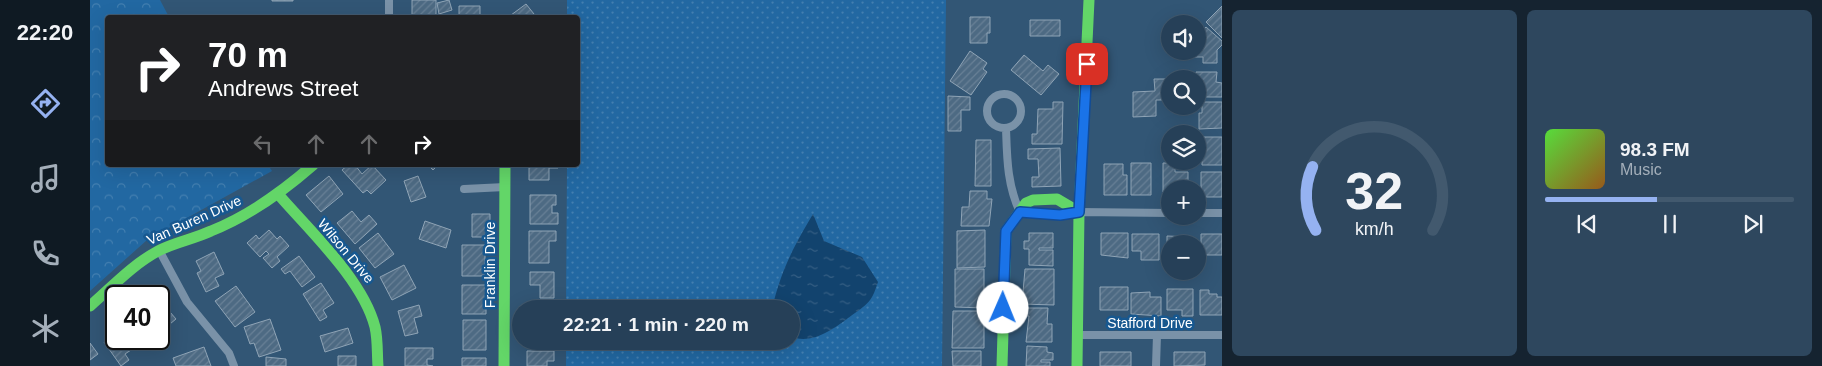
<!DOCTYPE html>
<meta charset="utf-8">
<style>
:root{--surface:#264058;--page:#2e475e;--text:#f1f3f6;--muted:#a4afba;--line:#42596e;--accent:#95b2f1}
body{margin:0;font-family:Arial,sans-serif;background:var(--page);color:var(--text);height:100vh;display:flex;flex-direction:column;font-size:19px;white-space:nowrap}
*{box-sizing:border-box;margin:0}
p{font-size:16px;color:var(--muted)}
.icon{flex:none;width:28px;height:28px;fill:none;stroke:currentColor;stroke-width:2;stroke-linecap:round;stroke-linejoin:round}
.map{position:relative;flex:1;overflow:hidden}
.details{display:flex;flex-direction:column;gap:10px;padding:10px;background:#152330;width:600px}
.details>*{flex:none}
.hud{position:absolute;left:15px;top:15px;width:475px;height:152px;border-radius:5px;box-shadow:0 5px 20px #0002,0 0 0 1px var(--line);background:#202124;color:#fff;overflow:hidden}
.tools{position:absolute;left:1071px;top:15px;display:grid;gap:10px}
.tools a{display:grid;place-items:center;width:45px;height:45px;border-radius:50%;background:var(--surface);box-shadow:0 5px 20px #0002,0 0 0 1px var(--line);font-size:25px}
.speed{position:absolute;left:15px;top:285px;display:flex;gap:10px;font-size:25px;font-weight:700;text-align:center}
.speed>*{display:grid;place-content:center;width:65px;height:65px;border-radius:50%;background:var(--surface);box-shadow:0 5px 20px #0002,0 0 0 1px var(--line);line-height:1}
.speed .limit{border:2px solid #111;border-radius:8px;background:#fff;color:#111}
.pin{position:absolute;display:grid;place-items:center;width:42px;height:42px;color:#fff;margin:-21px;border-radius:10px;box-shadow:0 2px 8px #0006}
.me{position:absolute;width:55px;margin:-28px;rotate:1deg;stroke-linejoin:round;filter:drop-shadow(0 0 4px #0008)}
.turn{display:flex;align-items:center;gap:18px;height:105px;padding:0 20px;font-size:22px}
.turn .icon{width:65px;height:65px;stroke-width:2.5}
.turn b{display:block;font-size:35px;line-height:42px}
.lanes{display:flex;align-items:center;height:48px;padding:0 20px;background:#0003;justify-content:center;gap:25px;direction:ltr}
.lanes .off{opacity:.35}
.details .tile{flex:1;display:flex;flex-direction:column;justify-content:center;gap:8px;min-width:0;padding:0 18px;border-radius:8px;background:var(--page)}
.details .dial{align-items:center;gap:0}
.dial svg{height:130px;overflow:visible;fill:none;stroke:var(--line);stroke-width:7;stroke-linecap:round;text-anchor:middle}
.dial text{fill:var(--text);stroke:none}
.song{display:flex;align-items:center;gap:15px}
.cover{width:60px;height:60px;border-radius:8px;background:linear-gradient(135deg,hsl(110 70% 55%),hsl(30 70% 35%))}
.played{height:5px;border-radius:2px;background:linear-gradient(90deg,var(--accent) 45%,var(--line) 45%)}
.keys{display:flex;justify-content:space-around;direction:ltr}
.details .tiles{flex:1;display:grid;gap:10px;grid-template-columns:repeat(2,1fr)}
.trip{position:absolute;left:422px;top:300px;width:288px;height:50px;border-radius:25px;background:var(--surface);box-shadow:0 5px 20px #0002,0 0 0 1px var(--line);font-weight:800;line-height:50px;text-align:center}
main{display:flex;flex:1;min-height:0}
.dock{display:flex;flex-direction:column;width:90px;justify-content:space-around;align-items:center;background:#0f1a23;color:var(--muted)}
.dock .icon{width:35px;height:35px}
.dock .on{color:var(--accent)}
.dock b{font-size:22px;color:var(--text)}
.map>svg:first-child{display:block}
</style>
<main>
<nav class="dock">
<b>22:20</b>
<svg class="icon on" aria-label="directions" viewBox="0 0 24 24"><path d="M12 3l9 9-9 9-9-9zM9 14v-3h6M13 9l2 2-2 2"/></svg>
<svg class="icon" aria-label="music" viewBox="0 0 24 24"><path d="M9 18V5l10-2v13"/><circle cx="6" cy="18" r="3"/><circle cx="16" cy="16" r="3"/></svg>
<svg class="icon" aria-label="phone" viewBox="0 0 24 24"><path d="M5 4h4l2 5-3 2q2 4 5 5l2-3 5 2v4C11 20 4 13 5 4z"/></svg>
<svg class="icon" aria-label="climate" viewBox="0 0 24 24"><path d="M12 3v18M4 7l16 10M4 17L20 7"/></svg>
</nav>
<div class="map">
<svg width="1132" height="366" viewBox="0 0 1132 366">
<defs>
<pattern id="grass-dots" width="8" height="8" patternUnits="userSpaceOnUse" patternTransform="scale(1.25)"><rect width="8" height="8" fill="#2268a2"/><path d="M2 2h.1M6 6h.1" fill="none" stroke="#437fb0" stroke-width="1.8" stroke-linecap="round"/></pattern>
<pattern id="park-crowns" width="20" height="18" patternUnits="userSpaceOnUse" patternTransform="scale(1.25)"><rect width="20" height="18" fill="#2268a2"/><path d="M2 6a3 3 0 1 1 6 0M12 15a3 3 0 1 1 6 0" fill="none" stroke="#437fb0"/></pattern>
<pattern id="water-ripples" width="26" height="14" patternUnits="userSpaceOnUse" patternTransform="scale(1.25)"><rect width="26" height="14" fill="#12436e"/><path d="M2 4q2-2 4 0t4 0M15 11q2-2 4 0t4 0" fill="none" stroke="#365f84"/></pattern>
<pattern id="building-hatch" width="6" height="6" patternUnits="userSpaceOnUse" patternTransform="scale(1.25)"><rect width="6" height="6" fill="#4d6a83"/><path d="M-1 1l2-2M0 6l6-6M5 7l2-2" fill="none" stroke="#688096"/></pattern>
</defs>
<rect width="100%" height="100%" fill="#325675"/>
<path fill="url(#grass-dots)" d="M 477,0 L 856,0 L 852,366 L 476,366 L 476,341 L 701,341 L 701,309 L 476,309 L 477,165 L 488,165 L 488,18 L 477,17 Z"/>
<path fill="url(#park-crowns)" d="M 0,0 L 70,0 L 79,17 L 18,18 L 18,165 L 178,165 L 182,171 L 57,240 L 0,291 Z"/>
<path fill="url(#water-ripples)" d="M 723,214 L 734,241 L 772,257 L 788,282 C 786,287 785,292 782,297 C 778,304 772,308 765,313 C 747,326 726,345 701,337 L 701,309 L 682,309 C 691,270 703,248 723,214 Z"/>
<path fill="url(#building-hatch)" stroke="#8fa4b6" d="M 182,0 L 203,0 L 203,1 L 182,1 Z
M 322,0 L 346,0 L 346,18 L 322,18 Z
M 359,0 L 362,10 L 349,14 L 347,3 Z
M 436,4 L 444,14 L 439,18 L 417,18 Z
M 369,6 L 390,6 L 390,18 L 369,18 Z
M 1132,6 L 1132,38 L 1116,22 Z
M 880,17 L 900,17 L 900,33 L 897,33 L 897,43 L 880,43 Z
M 940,20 L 970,20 L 970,36 L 940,36 Z
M 1116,27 L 1132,41 L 1132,45 L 1127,50 L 1127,63 L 1113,63 L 1113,57 L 1103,57 L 1103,51 L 1108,51 L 1108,45 L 1117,38 L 1111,32 Z
M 880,51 L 897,63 L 893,69 L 897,72 L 881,95 L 860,81 Z
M 934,55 L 953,71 L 958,65 L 969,74 L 951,95 L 921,70 Z
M 1106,72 L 1127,72 L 1126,82 L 1132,83 L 1132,97 L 1108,97 Z
M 1064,79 L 1080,79 L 1080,92 L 1075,93 L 1075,100 L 1066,100 L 1066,116 L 1043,117 L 1043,92 L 1065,91 Z
M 858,96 L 880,97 L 880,110 L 871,110 L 871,131 L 858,131 Z
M 963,102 L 973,102 L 972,144 L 942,144 L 942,134 L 947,134 L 948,109 L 963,109 Z
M 1112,102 L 1132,102 L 1132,128 L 1109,129 L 1109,113 L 1112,113 Z
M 1112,137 L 1132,137 L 1132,165 L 1112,165 Z
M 886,140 L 901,140 L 901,186 L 885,186 Z
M 970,148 L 971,186 L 942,187 L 942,177 L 949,177 L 948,159 L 938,159 L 938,149 Z
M 1041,163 L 1061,163 L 1061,195 L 1041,195 Z
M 1073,163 L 1085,163 L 1085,172 L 1098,172 L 1098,189 L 1080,189 L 1080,192 L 1073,192 Z
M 1014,164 L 1033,164 L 1033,175 L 1037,175 L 1037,195 L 1014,195 Z
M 258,165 L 265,165 L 272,174 L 282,165 L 296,180 L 281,194 L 277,190 L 273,193 L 252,170 Z
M 338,165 L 348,165 L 343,170 Z
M 439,165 L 468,165 L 468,168 L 459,168 L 459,180 L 439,180 Z
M 1111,172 L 1132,172 L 1132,197 L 1111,197 Z
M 239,176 L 253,194 L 231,212 L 216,195 Z
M 328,176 L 336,197 L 321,202 L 314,181 Z
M 880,191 L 897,191 L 897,199 L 902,199 L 899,226 L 871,226 L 872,207 L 879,207 Z
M 440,195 L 466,195 L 466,205 L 462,205 L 462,213 L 468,213 L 468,224 L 440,224 Z
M 262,211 L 271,222 L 279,215 L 287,224 L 265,244 L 247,223 Z
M 382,214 L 400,214 L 400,237 L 382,237 Z
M 335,221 L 361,230 L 356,248 L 329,239 Z
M 179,230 L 187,239 L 190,236 L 199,246 L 187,257 L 190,261 L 182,268 L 173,258 L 179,254 L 176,251 L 170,257 L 157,243 L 166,235 L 169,239 Z
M 895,230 L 895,267 L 867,268 L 867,231 Z
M 439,231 L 466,231 L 466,241 L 459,241 L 459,263 L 439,263 Z
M 288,233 L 304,254 L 285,268 L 269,248 Z
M 939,233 L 963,233 L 963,248 L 949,248 L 949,250 L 963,250 L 963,266 L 939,265 L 939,249 L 934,249 L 934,241 L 939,241 Z
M 1011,233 L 1038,233 L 1038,258 L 1011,255 Z
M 1042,234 L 1069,234 L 1069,260 L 1051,260 L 1051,251 L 1042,251 Z
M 1111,234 L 1132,234 L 1132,255 L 1111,255 Z
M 1077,236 L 1103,237 L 1103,244 L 1080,244 L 1080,253 L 1077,253 Z
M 372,245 L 395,245 L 395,276 L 372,276 Z
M 124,252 L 134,274 L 125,278 L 129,286 L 116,292 L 107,273 L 111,271 L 106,261 Z
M 209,256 L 225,277 L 212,287 L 200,271 L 195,274 L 191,269 Z
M 314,265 L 326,288 L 302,300 L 290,277 Z
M 865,269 L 894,269 L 894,308 L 865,307 Z
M 935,269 L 964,269 L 964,305 L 932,304 Z
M 440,272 L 464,272 L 464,298 L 450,298 L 450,285 L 440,285 Z
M 231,283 L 244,303 L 233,310 L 237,317 L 230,321 L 213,294 Z
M 372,285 L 396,285 L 396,314 L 372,314 Z
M 146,286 L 165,312 L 145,327 L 125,301 Z
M 1010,287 L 1038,287 L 1038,310 L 1010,310 Z
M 1077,289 L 1103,289 L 1103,316 L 1092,316 L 1092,310 L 1077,310 Z
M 1110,290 L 1119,290 L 1119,294 L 1127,294 L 1127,297 L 1132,297 L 1132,315 L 1110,315 Z
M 1060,292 L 1060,297 L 1071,297 L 1071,316 L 1041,314 L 1041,293 Z
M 74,305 L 86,319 L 69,333 L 69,309 Z
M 329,305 L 332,316 L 324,318 L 328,333 L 315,336 L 308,311 Z
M 933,308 L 958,308 L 957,324 L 962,324 L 962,342 L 936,342 L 939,316 L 933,316 Z
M 863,311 L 894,311 L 894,348 L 862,348 Z
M 180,319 L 191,350 L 169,357 L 164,343 L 160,344 L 154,327 Z
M 373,320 L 396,320 L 396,350 L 373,350 Z
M 258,328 L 263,343 L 235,352 L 230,336 Z
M 26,334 L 26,339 L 46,339 L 50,344 L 35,354 L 39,360 L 31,366 L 14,342 Z
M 439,341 L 464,341 L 464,345 L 439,345 Z
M 0,343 L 8,354 L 0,360 Z
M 937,346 L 957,347 L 957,352 L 963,353 L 963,360 L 951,360 L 951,362 L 960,362 L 960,366 L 936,366 Z
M 114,347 L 121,366 L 86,366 L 83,358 Z
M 315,348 L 343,348 L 343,359 L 337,359 L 337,365 L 343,366 L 315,366 Z
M 437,351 L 464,351 L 464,361 L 457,361 L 457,366 L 437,366 Z
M 862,351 L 891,351 L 891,366 L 863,366 Z
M 1010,352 L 1041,352 L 1041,366 L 1010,366 Z
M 1084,352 L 1115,352 L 1115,365 L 1084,366 Z
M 248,356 L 266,356 L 266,366 L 248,366 Z
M 176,357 L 196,359 L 196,366 L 176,366 Z
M 372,358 L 396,358 L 396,366 L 372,366 Z"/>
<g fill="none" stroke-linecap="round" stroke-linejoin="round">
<path stroke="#7a92a8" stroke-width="8" d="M 299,18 L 299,0
M897 111a17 17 0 1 1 34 0a17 17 0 1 1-34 0Z
M 916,128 C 917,157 917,185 930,212 L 970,215 L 989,212 L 1080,213
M 374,189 L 415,187
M 1108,213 L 1132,213
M 69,250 L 97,302 L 139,353 L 144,366
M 987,335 L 1132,335
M 1066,366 L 1067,335"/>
<path stroke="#63d668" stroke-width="11" d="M 188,194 C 220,231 273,280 285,327 C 288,340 287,354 288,366
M 0,306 C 22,287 42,265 68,251 C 85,242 104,239 121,231 C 159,216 192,192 223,165
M 414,366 L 415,165
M 912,366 L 916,231 L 936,203 L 943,200 L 967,199 L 989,212
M 987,366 L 989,212 L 999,0"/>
</g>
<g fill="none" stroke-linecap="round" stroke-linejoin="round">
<defs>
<path id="route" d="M 913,308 L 916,231 L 930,212 L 970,215 L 989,212 L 997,64"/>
</defs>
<use href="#route" stroke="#114b97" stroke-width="12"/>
<use href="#route" stroke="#1a73e8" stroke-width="9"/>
</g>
<g text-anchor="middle" stroke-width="5" stroke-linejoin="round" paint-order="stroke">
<g font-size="14" fill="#fff" stroke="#175890">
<text transform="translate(104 220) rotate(-24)" y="5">Van Buren Drive</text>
<text transform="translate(256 251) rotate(50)" y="5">Wilson Drive</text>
<text transform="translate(400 265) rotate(-90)" y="5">Franklin Drive</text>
<text x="1060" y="328">Stafford Drive</text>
</g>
</g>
</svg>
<div class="tools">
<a><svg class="icon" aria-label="sound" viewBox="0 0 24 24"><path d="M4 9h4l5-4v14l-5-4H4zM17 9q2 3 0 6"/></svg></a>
<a><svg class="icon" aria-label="search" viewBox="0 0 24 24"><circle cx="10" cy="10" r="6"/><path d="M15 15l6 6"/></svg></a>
<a><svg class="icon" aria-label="layers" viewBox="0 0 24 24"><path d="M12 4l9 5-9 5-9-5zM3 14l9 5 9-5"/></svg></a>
<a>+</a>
<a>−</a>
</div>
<div class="speed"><div class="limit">40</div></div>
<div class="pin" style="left:997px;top:64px;background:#d93025"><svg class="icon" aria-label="arrive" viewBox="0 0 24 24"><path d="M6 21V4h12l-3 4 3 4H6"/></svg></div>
<svg class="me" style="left:913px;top:308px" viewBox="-20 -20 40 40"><circle r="19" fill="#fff"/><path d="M0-13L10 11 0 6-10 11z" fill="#1a73e8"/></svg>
<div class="trip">22:21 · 1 min · 220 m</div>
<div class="hud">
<div class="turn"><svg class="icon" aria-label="right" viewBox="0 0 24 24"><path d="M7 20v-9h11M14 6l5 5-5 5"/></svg><div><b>70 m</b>Andrews Street</div></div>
<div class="lanes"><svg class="icon off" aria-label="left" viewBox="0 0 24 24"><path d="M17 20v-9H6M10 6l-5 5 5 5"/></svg><svg class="icon off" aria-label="ahead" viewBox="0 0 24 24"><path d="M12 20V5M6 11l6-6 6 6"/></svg><svg class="icon off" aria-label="ahead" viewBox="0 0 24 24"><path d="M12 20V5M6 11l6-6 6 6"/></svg><svg class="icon" aria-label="right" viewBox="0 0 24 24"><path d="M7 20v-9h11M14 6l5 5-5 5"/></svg></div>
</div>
</div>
<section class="details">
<div class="tiles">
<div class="tile dial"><svg viewBox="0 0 100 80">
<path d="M14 69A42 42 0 1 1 86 69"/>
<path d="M14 69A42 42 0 0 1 12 30" stroke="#95b2f1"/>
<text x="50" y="56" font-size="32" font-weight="700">32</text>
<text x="50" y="72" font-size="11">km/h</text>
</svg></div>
<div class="tile">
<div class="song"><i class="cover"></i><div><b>98.3 FM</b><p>Music</p></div></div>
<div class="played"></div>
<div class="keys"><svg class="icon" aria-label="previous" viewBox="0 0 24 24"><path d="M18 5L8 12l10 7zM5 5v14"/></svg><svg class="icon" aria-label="pause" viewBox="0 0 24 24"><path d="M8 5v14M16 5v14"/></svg><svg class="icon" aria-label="next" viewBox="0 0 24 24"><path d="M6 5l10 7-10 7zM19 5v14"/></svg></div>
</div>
</div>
</section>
</main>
